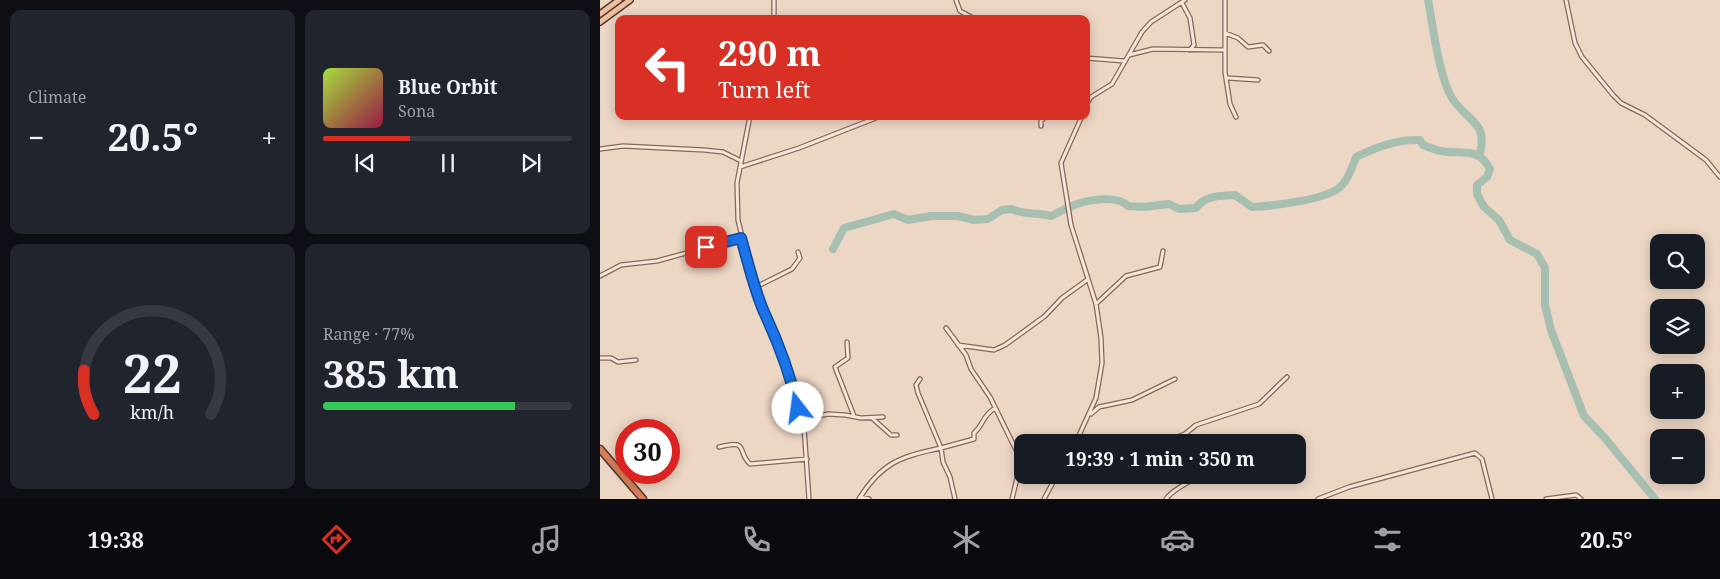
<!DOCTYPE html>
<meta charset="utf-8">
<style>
:root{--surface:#171b24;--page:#20242c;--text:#f1f3f6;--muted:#9ea1a6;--line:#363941;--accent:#d93025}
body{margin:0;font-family:"Noto Serif",serif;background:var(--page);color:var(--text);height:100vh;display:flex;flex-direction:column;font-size:19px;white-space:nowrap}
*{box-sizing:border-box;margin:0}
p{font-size:16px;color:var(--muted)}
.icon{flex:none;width:28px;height:28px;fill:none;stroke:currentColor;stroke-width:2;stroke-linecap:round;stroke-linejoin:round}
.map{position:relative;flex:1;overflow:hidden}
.side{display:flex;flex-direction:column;gap:10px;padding:10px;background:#0d0f14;width:600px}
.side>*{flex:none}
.top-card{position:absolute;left:15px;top:15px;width:475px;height:105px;border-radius:10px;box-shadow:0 2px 12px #0003;background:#d93025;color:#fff;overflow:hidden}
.controls{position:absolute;left:1050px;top:234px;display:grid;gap:10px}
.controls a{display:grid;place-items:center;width:55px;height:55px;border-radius:10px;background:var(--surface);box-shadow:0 2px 12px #0003;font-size:25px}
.speed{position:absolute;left:15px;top:419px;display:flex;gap:10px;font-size:25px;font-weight:700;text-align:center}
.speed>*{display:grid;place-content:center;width:65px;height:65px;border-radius:50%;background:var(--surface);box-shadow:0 2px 12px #0003;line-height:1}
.speed .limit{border:8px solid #d22;background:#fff;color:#111}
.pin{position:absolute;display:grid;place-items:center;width:42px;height:42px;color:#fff;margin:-21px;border-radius:10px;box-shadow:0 2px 8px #0006}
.me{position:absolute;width:55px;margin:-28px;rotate:345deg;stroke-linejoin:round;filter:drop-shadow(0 0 4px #0008)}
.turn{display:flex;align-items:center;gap:18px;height:105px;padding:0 20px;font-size:22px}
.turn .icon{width:65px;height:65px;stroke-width:2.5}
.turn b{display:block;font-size:35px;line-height:42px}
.big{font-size:38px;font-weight:700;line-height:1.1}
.side .card{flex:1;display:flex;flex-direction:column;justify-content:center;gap:8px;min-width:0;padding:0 18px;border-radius:10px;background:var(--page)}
.side .dial{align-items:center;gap:0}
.dial svg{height:130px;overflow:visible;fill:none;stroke:var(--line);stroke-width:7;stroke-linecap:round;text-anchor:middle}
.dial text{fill:var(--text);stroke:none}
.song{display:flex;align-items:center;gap:15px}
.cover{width:60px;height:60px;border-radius:8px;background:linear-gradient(135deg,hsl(80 70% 55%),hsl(340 70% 35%))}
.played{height:5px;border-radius:2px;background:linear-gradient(90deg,var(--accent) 35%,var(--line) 35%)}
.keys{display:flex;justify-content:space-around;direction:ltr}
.heat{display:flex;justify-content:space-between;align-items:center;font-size:28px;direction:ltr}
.charge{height:8px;border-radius:4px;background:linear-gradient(90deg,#34c759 77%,var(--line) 0)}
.side .tiles{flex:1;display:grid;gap:10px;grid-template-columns:repeat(2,1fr)}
.trip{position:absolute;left:414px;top:434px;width:292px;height:50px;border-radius:10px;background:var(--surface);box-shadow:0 2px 12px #0003;font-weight:700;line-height:50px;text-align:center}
.tab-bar{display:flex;height:80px;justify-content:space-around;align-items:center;background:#090b0e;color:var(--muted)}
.tab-bar .icon{width:35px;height:35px}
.tab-bar .active{color:var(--accent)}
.tab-bar b{font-size:22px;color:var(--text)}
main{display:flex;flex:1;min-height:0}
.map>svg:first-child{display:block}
</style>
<main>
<section class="side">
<div class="tiles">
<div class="card"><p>Climate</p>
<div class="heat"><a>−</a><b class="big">20.5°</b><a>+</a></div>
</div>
<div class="card">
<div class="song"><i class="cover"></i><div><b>Blue Orbit</b><p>Sona</p></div></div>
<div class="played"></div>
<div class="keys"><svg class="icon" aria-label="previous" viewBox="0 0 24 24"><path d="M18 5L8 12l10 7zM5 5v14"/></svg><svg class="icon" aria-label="pause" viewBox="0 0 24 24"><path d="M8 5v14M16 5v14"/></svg><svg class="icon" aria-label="next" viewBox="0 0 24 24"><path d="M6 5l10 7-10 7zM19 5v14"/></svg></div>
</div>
<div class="card dial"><svg viewBox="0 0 100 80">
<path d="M14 69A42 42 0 1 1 86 69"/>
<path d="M14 69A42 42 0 0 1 8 42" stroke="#d93025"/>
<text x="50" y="56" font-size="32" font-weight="700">22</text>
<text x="50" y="72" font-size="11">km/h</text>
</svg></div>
<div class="card"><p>Range · 77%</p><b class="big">385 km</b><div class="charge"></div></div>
</div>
</section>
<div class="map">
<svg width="1120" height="499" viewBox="0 0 1120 499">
<rect width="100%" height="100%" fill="#ecd6c4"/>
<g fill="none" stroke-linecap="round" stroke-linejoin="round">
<path stroke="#a6bfb1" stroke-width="8" d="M 828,0 C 833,26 839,77 852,98 C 867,122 890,122 879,156
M 470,207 C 484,200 517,194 528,206 L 544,207 L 569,204 L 579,209 L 596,208 C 605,195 621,196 635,195 L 652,207 C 672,206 724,200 739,188 C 748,180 752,168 756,157 C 776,147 797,139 820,140 L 823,145 C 829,147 835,150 841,151 C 861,155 878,146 890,169 L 887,177 L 877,185 L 877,194 L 884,207 L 899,220 L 910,240 L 937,254 L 945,268 L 945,305 L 951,330 L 984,416 L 1004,437 L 1055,499
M 233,249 L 244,228 L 294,214 L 308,220 L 331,216 L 358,216 L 374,220 L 388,219 L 402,210 L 412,209 C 422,215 438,212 451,216 L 467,208"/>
<defs>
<path id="street" d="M 174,0 L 174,19
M 356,0 L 360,11 L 375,19
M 625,0 L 625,72 L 630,104 L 636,117
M 966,0 L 975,43 L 982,57 L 1013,95 L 1021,103 L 1045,115 L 1106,160 L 1120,177
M 582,3 L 590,18 L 594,45 L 590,50
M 625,33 L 638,38 L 648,47 L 663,45 L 669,51
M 529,55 L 553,49 L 624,50
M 486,58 L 524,61
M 628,78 L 658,80
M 486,105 L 491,97 L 512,84 L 542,32 L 551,22 L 585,0
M 150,116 L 137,183 L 138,220 L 149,265 L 164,311 L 185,360 L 204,427 L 209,499
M 441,126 L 441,121 L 446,116
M 0,149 L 23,146 L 104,150 L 123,152 L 141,161
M 140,167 L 199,148 L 281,116
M 0,276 L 21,265 L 57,261 L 141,238
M 156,287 L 192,269 L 200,258 L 198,252
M 497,303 L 526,276 L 560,267 L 563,251
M 346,328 L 366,355 L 371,369 L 390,397 L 417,452 L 418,474 L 422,474
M 247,342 L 248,358 L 235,367 L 254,416
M 358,345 L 394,350 L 405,345 L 445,316 L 462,298 L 487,280
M 0,358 L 11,358 L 18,362 L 36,360
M 491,414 L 499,407 L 532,400 L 575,379
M 272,418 L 291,435 L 297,435
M 202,419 L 228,414 L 245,415 L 261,418 L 283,417
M 579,439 L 583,439 L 588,442
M 476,442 L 496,398 L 502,363 L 501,338 L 496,304 L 471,225 L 461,163 L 482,116
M 564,442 L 585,434 L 596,425 L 659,404 L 687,377
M 119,447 C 150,439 136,451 150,464 L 207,459
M 437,475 L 456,477
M 260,497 L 269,499
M 259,499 C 281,463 301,456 341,448 L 318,393 L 316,385 L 320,379
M 355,499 L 350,477 L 343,462 L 341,448 L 374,439 L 374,433 C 384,425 381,417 395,408
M 412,499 L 418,474
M 444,499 L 457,475
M 566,499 C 574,488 588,484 599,475
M 718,499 L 749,487 L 875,453 L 882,459 L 892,499
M 946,499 L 976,495 L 981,499"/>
<path id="primary" d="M 0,14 L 19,0
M 0,22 L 30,0"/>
<path id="highway" d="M 0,449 L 43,499"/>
</defs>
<use href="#street" stroke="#85675c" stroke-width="5.5"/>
<use href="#primary" stroke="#533730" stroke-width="8"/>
<use href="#highway" stroke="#533730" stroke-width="9"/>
<use href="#street" stroke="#f7e5d7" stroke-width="3"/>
<use href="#primary" stroke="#edc09e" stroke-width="5"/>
<use href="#highway" stroke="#d67f59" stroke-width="6"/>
</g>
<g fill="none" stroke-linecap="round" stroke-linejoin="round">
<defs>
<path id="route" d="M 106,247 L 141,238 C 148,262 154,289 164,312 C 179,344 190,373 198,408"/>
</defs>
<use href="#route" stroke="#114b97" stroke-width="12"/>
<use href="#route" stroke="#1a73e8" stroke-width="9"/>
</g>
</svg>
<div class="controls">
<a><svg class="icon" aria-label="search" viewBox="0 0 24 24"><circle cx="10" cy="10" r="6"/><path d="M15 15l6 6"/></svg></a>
<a><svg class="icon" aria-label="layers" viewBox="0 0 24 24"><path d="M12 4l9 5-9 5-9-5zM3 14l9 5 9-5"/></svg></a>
<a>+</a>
<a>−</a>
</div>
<div class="speed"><div class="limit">30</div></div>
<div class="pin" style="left:106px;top:247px;background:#d93025"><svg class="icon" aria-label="arrive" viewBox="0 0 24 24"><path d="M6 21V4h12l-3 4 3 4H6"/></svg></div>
<svg class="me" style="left:198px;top:408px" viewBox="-20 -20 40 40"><circle r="19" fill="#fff"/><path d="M0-13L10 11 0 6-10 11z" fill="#1a73e8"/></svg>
<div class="trip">19:39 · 1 min · 350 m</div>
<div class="top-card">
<div class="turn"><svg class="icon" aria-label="left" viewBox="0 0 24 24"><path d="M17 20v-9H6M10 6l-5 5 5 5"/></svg><div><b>290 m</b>Turn left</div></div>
</div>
</div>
</main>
<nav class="tab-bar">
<b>19:38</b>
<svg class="icon active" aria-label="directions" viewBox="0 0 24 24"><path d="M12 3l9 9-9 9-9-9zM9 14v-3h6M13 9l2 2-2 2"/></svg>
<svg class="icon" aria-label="music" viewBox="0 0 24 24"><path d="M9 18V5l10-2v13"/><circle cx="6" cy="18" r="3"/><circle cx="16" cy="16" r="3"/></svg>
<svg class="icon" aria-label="phone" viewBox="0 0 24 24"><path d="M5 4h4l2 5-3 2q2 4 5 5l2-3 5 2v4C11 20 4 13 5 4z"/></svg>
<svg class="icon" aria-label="climate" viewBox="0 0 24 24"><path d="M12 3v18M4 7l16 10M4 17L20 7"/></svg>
<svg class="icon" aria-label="car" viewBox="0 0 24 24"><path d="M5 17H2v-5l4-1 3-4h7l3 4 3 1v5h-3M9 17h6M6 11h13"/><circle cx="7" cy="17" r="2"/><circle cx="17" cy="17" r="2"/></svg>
<svg class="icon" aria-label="filters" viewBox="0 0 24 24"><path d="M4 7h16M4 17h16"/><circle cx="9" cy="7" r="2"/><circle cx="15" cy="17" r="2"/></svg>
<b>20.5°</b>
</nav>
